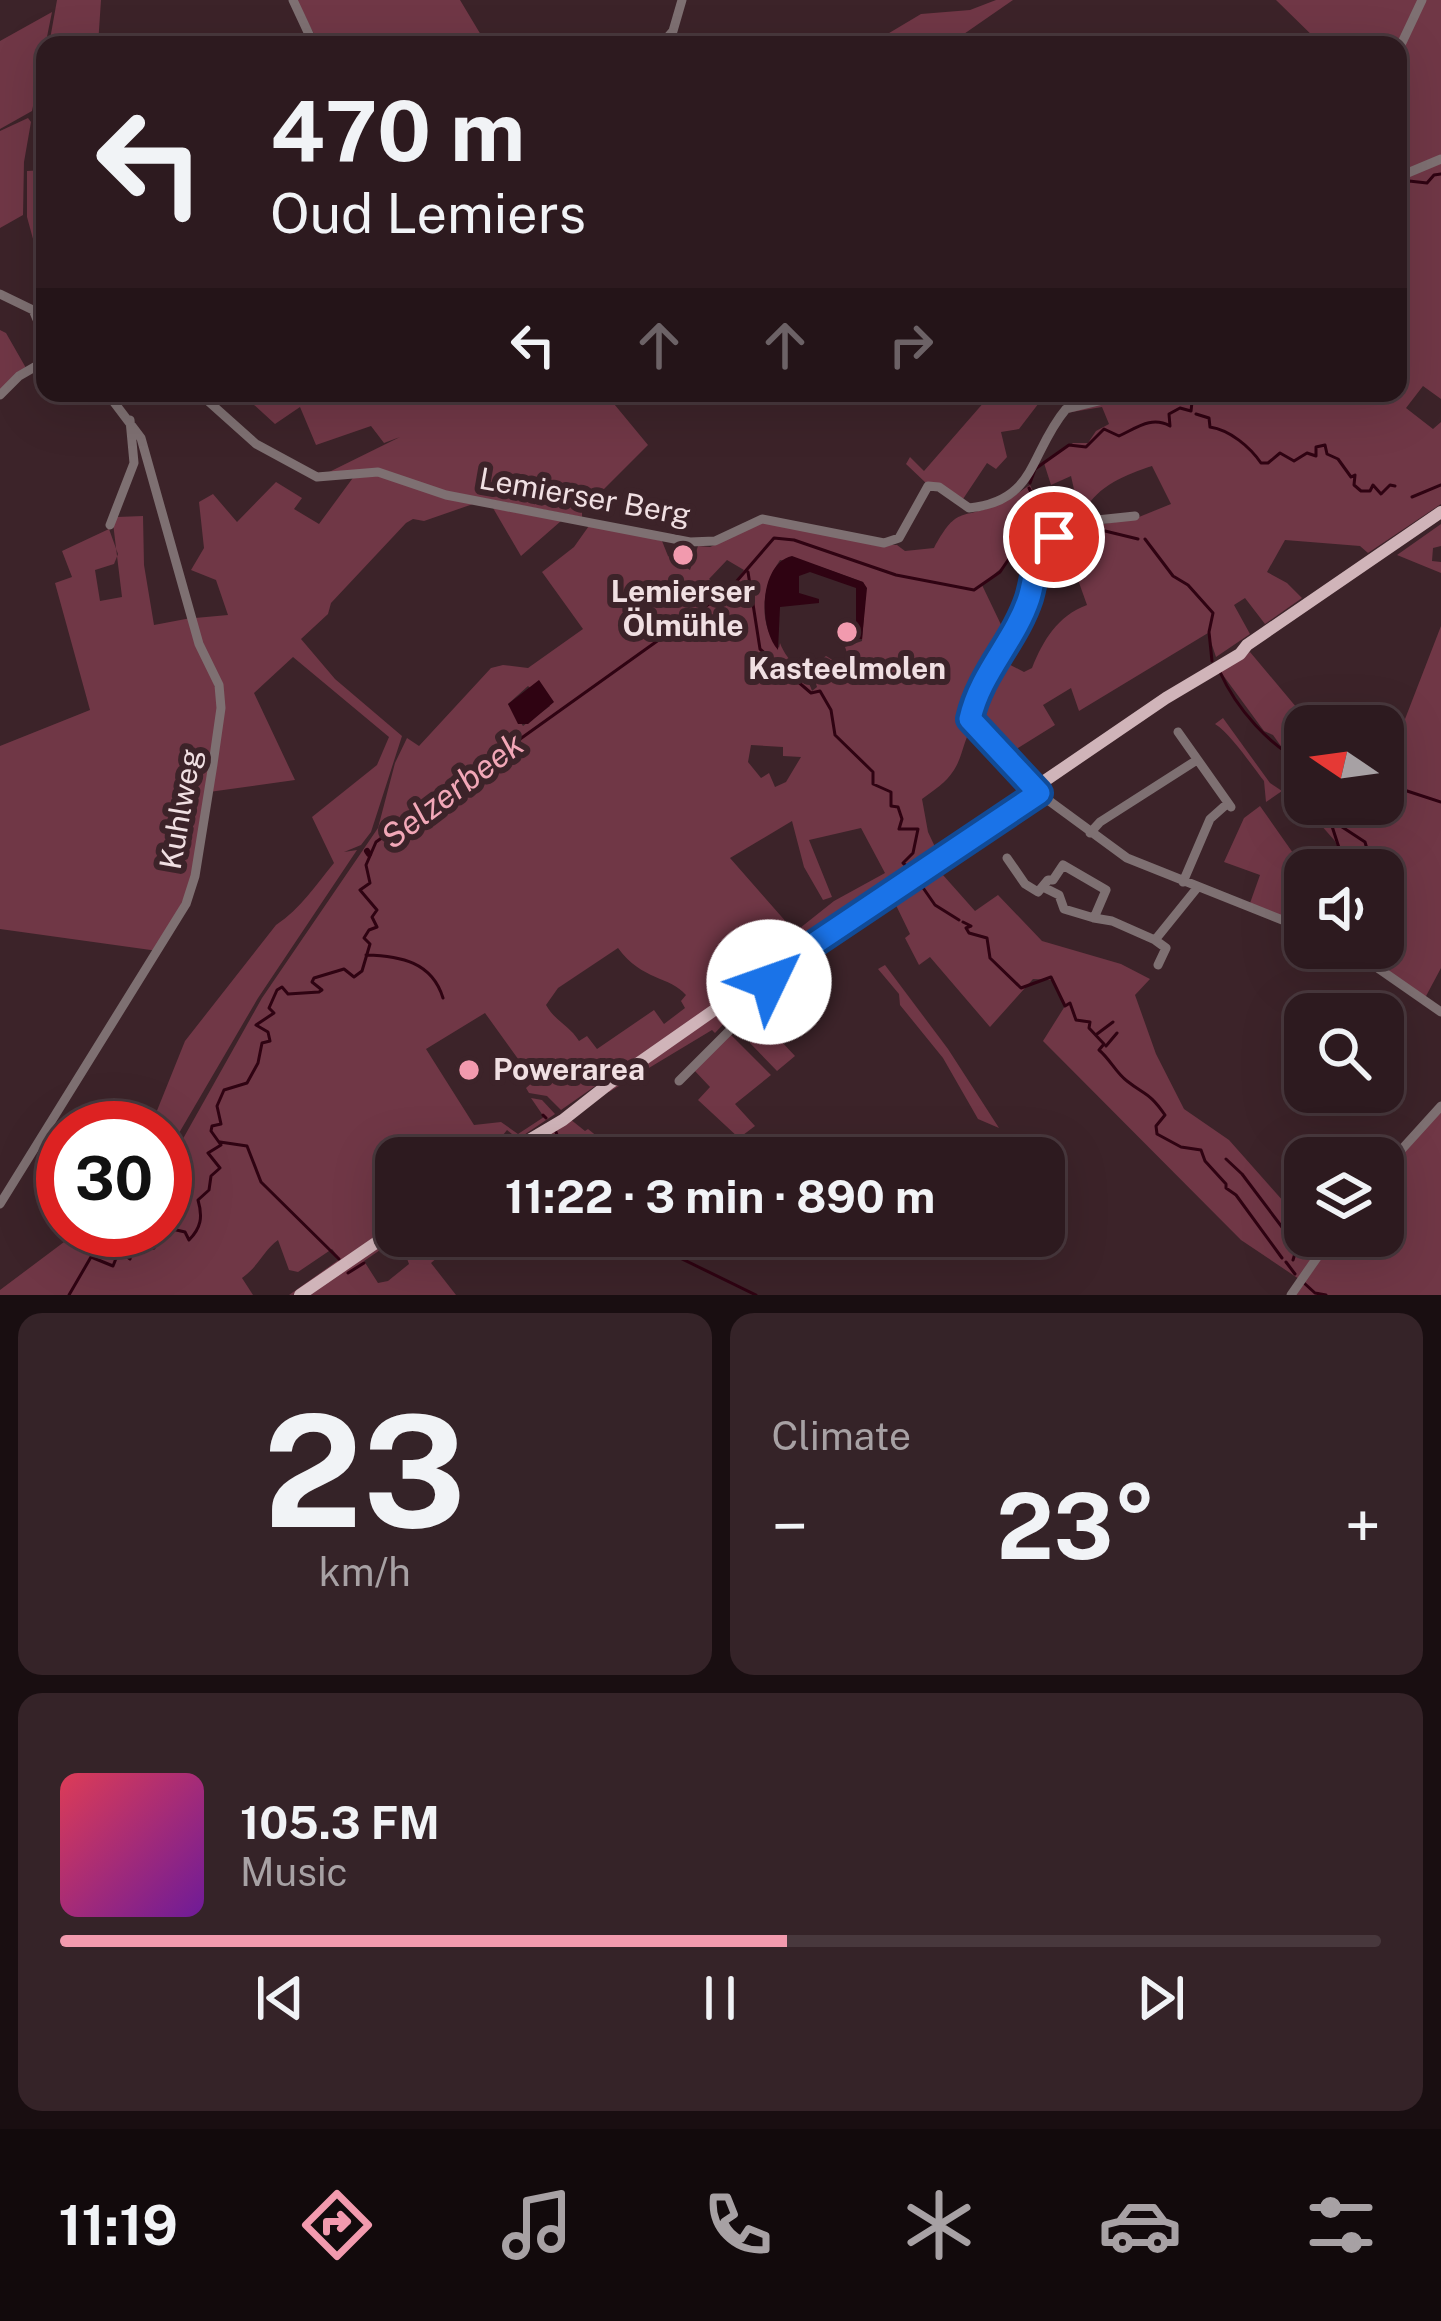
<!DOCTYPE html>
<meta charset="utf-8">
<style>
:root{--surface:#2d1a1f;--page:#352328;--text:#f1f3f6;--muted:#a7a1a4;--line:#48383d;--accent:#f29aae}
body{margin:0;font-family:"Public Sans",sans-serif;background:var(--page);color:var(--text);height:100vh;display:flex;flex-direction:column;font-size:45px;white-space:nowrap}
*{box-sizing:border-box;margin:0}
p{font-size:39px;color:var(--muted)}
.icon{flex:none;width:66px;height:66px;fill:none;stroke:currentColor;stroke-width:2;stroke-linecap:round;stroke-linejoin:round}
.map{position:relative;height:1295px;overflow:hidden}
.side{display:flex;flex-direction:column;gap:18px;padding:18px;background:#190e11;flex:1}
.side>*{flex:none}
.guide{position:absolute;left:36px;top:36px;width:1371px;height:366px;border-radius:24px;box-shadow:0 12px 48px #0002,0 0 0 3px var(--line);background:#2d1a1f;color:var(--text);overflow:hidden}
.needle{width:78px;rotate:283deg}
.buttons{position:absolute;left:1284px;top:705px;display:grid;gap:24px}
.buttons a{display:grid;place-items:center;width:120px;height:120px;border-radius:24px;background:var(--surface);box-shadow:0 12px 48px #0002,0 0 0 3px var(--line);font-size:60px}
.speed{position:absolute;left:36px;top:1101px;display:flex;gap:24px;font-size:60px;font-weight:700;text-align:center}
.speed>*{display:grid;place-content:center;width:156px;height:156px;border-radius:50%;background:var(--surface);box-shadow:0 12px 48px #0002,0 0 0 3px var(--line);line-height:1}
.speed .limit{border:18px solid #d22;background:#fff;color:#111}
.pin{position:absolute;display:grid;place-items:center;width:102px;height:102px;color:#fff;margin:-51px;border:6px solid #fff;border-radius:50%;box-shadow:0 3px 12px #0007}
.me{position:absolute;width:132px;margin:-66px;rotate:48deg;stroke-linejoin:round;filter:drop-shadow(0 0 9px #0008)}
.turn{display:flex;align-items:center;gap:42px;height:252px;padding:0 36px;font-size:54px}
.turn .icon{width:156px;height:156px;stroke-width:2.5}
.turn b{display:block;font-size:84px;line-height:102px}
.lanes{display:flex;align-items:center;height:114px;padding:0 36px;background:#0003;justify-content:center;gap:60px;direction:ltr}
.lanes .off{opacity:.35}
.big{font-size:90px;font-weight:700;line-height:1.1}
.side .tile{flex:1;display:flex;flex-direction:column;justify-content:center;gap:18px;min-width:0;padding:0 42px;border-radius:24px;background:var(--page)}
.side .dial{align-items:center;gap:0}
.dial b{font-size:156px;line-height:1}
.song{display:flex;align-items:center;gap:36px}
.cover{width:144px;height:144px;border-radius:18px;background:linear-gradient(135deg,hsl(350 70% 55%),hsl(280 70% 35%))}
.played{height:12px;border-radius:6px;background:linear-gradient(90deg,var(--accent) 55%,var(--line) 55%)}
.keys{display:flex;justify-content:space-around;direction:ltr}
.heat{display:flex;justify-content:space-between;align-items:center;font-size:66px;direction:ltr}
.side .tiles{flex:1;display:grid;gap:18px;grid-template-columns:1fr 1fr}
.tile:last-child{grid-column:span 2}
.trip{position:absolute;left:375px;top:1137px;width:690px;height:120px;border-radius:24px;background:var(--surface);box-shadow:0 12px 48px #0002,0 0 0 3px var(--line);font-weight:700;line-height:120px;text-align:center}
.dock{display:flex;height:192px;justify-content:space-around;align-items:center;background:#120a0c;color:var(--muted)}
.dock .icon{width:84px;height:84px}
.dock .on{color:var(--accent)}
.dock b{font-size:54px;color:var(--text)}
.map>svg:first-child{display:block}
</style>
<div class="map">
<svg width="1441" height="1295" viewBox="0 0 1441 1295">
<rect width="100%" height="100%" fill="#3c2329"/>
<path fill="#703746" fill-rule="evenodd" d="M 57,0 L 101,0 L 98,45 L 49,45 Z
M 296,0 L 460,0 L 487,45 L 320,45 Z
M 996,0 L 1013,0 L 948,45 L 869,45 L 921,14 L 970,10 Z
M 1276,0 L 1441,0 L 1441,399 L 1423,386 L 1406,408 L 1433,429 L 1441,422 L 1441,504 L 1368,553 L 1360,546 L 1285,540 L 1267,572 L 1287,583 L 1302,598 L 1265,624 L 1245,598 L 1234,605 L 1250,634 L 1216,657 L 1208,633 L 1079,711 L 1071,688 L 1043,705 L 1055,725 L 1010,753 L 977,723 C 963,735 964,755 954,770 C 946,783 934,790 922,799 L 928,832 L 936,849 L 927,857 L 975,911 L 998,895 L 1042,941 L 1121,964 L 1150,979 L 1135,995 L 1156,1054 L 1184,1109 L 1229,1140 L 1300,1220 L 1305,1236 L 1314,1236 L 1323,1243 L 1299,1279 L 1241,1240 L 1043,1041 L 1065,1006 L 1053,980 L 1033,979 L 990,1027 L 930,957 L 919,965 L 905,938 L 910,934 L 892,897 L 782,972 L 780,981 L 759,1002 L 763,984 L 727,1011 L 730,1017 L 715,1033 L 712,1030 L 609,1092 L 601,1082 L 561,1110 L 547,1096 L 529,1093 L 526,1088 L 534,1081 L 485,1013 L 426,1049 L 474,1125 L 501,1122 L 518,1134 L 544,1117 L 531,1098 L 542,1100 L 555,1114 L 518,1139 L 507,1130 L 499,1140 L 492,1134 L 474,1148 L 468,1142 L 462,1145 L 457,1139 L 446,1147 L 454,1158 L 396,1158 L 396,1236 L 463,1236 L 431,1263 L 456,1295 L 289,1295 L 340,1259 L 332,1249 L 298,1272 L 289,1270 L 278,1240 C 263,1251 259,1266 242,1278 L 253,1295 L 0,1295 L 0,1290 L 80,1230 L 165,1230 L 165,1162 L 175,1153 L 262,998 L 378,828 L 395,763 L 407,738 L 419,746 L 491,668 L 503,665 L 528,668 L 583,629 L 542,572 L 574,547 L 591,523 L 662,541 L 668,556 L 690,570 L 698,546 L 710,547 L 766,521 L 880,545 L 897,545 L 905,551 L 934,548 C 956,508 958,519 995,506 C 1007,502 1019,492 1030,485 L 1049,525 L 1080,516 L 1071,476 L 1051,485 L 1044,463 L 1073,443 L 1088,443 L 1096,431 L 1109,424 L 1102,407 L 1066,413 L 1113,399 L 1109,393 L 1398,393 L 1398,45 L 1322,45 ZM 1152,466 L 1171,504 L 1134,519 L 1066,530 L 1079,558 L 1072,563 L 1087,605 C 1057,616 1043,641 1032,668 L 1024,672 L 999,659 L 1000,643 L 1005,633 L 982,585 L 1007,563 L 1021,540 L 1035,536 L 1048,541 L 1082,519 C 1090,489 1124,475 1152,466 ZM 727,560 L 744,570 L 736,582 L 722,591 L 709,579 ZM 780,560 L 818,566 L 863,582 L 866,588 L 862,641 L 845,647 L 851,664 L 839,664 L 826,656 C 814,664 813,675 817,687 L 812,691 C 807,672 788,665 780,643 L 779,648 C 757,624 762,586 780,560 ZM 528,686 L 550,706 L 523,726 L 508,704 ZM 751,745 L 783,747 L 783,756 L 801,757 L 786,782 L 775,787 L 769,773 L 761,778 L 748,762 ZM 792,821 L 804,867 L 823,900 L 832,897 L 809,840 L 861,828 L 885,873 L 834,901 L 795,932 L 730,858 ZM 618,948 C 642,981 670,976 686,995 L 681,1001 L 685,1008 L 664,1024 L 654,1010 L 597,1049 L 587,1036 L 579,1041 C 569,1025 555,1021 546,1005 L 558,988 ZM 399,1237 L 409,1264 L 388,1281 L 378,1283 L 364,1261 Z
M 52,12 L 32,111 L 0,129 L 0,41 Z
M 28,118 L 31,122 L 24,162 L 23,215 L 0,228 L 0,131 Z
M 45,170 L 45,278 L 44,279 L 27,217 L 27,171 Z
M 0,330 L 6,333 L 26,368 L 0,390 Z
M 241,393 L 605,393 L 648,445 L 582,511 L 582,517 L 445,491 L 384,470 L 321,476 L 400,437 L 384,443 L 371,426 L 316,445 L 300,407 L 275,424 Z
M 992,393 L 1074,393 L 1067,402 L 1045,395 L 1019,429 L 1001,432 L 1007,457 L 996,469 L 987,463 L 961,502 L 934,482 L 927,484 L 906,464 L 910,457 L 924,471 Z
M 372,473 L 473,504 L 424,521 L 413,519 L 406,523 L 331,603 L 328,614 L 301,639 L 335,679 L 402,736 L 371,832 L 361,845 L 344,852 L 357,850 L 258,998 L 165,1157 L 165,1128 L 150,1128 L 185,1041 L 276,925 C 301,908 315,886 334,863 L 312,817 L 377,765 L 389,737 L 293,657 L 254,693 L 295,780 L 209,792 L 222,706 L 195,618 L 228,615 L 216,580 L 191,570 L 204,548 L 199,502 L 213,494 L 237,522 L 276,482 L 302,498 L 294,509 L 319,524 L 355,475 Z
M 493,508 L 561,521 L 521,556 Z
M 143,516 L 144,565 L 154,625 L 191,618 L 219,698 L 191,884 L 158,951 L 0,929 L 0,746 L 90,710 L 55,583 L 72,577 L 62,551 L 109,529 L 118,554 L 114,564 L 95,570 L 100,601 L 122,597 L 113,523 L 117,517 Z
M 1441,524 L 1441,546 L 1433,548 L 1432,561 L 1441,562 L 1441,573 L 1397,555 Z
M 1441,626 L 1441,968 L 1425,998 L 1380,968 L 1405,936 L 1383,906 L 1383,870 L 1357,870 L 1344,859 L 1335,841 L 1290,790 L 1283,749 L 1273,735 L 1264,731 L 1220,671 L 1250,652 L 1312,726 L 1305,726 L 1305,804 L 1383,804 L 1383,776 Z
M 1223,718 L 1270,783 L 1282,791 L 1266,802 L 1264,781 C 1252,766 1231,734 1215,724 Z
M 1260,806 L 1293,853 L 1299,850 L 1316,870 L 1305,870 L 1305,917 L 1294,924 L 1249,906 L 1260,875 L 1224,862 L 1244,818 Z
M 885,965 L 948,1049 L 999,1128 L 978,1119 L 943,1058 L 900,1005 L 899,994 L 878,969 Z
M 752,1010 L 795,1056 L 777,1071 L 750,1043 L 755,1036 L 742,1021 Z
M 730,1034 L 771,1075 L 735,1104 L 755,1126 L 739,1138 L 698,1100 L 710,1087 L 694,1070 Z
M 1441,1109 L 1441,1295 L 1292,1295 L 1333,1236 L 1383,1236 L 1383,1170 Z
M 570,1119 L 585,1131 L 588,1129 L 624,1158 L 542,1158 L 531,1146 Z"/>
<path fill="#2f0312" d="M 792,556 L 863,582 L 867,588 L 862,639 L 856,639 L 856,588 L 810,572 L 799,576 L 799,593 L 819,599 L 819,603 L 780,607 L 778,650 C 758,627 759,564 792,556 Z
M 539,680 L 554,702 L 528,724 L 518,724 L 508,704 Z"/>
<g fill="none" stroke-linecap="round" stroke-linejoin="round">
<path stroke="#2f0312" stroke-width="3" d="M 1398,189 L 1409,181 L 1427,183 L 1434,175 L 1441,174
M 1196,414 L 1209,418 L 1210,427 C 1230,430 1250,447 1261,463 L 1268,463 L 1280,453 L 1294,461 L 1307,453 L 1316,456 L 1316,447 L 1325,445 L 1327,454 L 1338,459 L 1351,477 L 1355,475 L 1354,485 L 1361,491 L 1370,491 L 1373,485 L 1381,494 L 1390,485 L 1395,486
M 1030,483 L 1035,469 L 1069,445 L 1086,447 L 1104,429 L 1119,436 C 1138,427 1152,416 1170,426 L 1169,414 L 1180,408 L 1191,411 L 1192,402 L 1200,393
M 1412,497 L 1441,485
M 1049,527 L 1064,522
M 1105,531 L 1138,539
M 1145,539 L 1173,576 L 1188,585 L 1213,613 L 1209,632 L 1212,661
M 748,572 L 760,649 L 811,693 L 820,691 L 831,710 L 835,735 L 873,772 L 873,784 L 891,792 L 891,806 L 898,807 L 902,819 L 899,829 L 918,829 L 913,853 L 903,863 L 910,869
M 1220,672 C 1236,708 1270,747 1305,763
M 1291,759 L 1299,766 L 1296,789
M 1296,793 L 1297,800 L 1305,802
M 1384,799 L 1404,790 L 1441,802
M 1307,804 L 1365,842 L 1373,870
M 1354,804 L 1356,808 L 1374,804
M 1329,817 L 1343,860
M 919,882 L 935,905 L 959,920
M 1383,901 L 1400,929
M 963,922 L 971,926 L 966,928 L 969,933 L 987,938 L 990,958 L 1021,988 L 1051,977 L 1065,1006 L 1070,1003 L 1076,1020 L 1090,1022 L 1089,1028 L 1104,1044 L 1099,1050 C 1110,1059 1116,1073 1127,1081 C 1146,1096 1149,1092 1165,1115 L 1156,1126 L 1157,1134 L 1181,1147 L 1201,1150 L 1205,1161 L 1226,1184 L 1226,1188 L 1236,1195 L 1282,1258
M 366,955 C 401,956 432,962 443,998
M 1097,1034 L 1113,1022
M 1106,1046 L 1117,1033
M 543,1115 L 546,1118
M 556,1132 L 561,1146 L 571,1154
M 220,1142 L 247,1146 L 261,1182 L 339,1259
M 1226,1159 L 1242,1174 L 1297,1247 L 1293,1260
M 635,1236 L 756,1295
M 1286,1262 L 1295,1274
M 348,1273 L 364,1263
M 1304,1283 L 1315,1293 L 1326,1295
M 69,1295 L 91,1257 L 113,1266 L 119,1251 L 130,1259 L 131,1252 L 154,1248 L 153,1236 L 172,1229 L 185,1232 L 189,1240 C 201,1228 203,1217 198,1200 L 209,1190 L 211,1176 L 220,1168 L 208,1153 L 221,1145 L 211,1131 L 212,1126 L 221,1124 L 217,1106 L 224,1090 L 247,1083 L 258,1063 L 262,1043 L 270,1041 L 268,1032 L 256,1025 L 274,1013 L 269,1008 L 277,990 L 282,987 L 288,994 L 319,992 L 322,990 L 312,982 L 314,978 L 344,969 L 354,977 L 362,971 L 370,944 L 364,938 L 369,930 L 377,927 L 372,917 L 377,910 L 360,890 L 370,883 L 366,865 L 376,842 L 730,589 L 774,538 L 794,540 L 896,575 L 974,590 L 1000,572 L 1023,538 L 1048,537 L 1048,528 L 1029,488"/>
<path stroke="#2f0312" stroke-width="6" d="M 367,851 L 369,854"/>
<path stroke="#7e7072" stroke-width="9" d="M 293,0 L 314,45
M 661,45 L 673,31 L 682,0
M 1398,51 L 1422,0
M 1398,177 L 1441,159
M 0,294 L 33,310 L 45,338
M 199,393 L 256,444 L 317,477 L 378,472 L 446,495 L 690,542 L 715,541 L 762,519 L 884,543 L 899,538 L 928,486 L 939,487 L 969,508 C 1037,501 1029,453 1066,409 L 1132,393
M 0,395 L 19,376 L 45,361
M 1135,516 L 1078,522 L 1044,546 L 1026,605 L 980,687 L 971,723 L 1005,752 L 1033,789 L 1127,858 L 1305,929
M 110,525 L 134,463 L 130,420
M 1178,732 L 1231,807
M 1090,833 L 1100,822 L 1197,760
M 1007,858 L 1025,884 L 1038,892 L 1048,880 L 1053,880 L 1063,865 L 1106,890 L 1094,918 L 1112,921 L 1155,940
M 1183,882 L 1210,819 L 1228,803
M 1045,888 L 1059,895 L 1064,909 L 1094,918
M 1349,948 L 1441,1012
M 1158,965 L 1166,948 L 1155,940 L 1197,888
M 679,1081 L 744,1016 L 768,985 L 766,976
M 1383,1170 L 1441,1106
M 0,1204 L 186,904 L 195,876 L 213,764 L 221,708 L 219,685 L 199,644 L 141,438 L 107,393
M 1291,1295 L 1332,1236"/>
<path stroke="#d0b4b9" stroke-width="12" d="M 890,890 L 902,886 L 909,877 L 1043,782 L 1166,698 L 1240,654 L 1247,645 L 1441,512
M 507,1153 L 563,1120 L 610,1083 L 893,885
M 300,1295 L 396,1229"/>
</g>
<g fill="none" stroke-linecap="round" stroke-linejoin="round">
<defs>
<path id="route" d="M 769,982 L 766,976 L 1039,793 L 970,719 C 980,673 1015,641 1029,598 C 1036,575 1034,554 1054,537"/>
</defs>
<use href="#route" stroke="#114b97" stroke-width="30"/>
<use href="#route" stroke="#1a73e8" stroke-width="21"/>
</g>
<g fill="#f29aae" stroke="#3c2329" stroke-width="4.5">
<circle cx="683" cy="555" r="12"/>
<circle cx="847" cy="632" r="12"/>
<circle cx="469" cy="1070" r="12"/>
</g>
<g text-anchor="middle" stroke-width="12" stroke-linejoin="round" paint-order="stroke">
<g font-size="30" fill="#f0dfe2" stroke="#3c2329">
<text transform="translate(585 497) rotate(10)" y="10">Lemierser Berg</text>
<text transform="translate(181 809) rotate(-80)" y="10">Kuhlweg</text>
</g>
<g font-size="30" font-weight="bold" fill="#f0dfe2" stroke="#3c2329">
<text x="683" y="602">Lemierser<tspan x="683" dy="34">Ölmühle</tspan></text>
<text x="847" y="679">Kasteelmolen</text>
<text x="493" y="1080" text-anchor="start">Powerarea</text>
</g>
<g font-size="33" font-style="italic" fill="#f2a7b7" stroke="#3c2329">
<text transform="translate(452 790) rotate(-37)" y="12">Selzerbeek</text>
</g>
</g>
</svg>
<div class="buttons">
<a><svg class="needle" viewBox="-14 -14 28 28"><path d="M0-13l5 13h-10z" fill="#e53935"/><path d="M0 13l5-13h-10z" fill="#a7a1a4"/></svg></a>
<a><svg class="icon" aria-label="sound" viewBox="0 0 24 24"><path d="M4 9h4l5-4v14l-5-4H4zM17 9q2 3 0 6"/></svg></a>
<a><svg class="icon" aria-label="search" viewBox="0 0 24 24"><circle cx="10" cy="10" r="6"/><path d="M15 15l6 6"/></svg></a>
<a><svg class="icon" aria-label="layers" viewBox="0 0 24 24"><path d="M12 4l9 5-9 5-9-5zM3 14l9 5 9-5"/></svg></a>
</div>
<div class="speed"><div class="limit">30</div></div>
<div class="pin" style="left:1054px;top:537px;background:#d93025"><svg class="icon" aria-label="arrive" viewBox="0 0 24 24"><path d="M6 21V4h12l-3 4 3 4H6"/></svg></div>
<svg class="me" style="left:769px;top:982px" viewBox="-20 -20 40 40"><circle r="19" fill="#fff"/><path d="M0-13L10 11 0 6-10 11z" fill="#1a73e8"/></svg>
<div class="trip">11:22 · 3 min · 890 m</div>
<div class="guide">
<div class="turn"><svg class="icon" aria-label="left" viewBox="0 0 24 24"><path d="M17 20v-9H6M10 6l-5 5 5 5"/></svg><div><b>470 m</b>Oud Lemiers</div></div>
<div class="lanes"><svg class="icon" aria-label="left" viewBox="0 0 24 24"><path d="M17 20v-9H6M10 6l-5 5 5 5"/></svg><svg class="icon off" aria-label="ahead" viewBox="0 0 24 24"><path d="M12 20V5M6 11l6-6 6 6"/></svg><svg class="icon off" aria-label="ahead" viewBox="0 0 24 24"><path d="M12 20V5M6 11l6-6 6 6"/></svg><svg class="icon off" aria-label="right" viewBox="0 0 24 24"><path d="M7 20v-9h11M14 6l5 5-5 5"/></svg></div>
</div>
</div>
<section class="side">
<div class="tiles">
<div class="tile dial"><b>23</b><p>km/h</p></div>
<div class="tile"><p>Climate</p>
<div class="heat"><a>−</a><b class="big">23°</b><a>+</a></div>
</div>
<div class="tile">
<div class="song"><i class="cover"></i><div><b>105.3 FM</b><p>Music</p></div></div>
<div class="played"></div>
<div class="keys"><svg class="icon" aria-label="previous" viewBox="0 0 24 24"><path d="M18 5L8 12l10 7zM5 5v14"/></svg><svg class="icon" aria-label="pause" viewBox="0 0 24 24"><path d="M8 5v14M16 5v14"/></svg><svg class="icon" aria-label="next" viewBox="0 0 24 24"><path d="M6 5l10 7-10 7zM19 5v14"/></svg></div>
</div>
</div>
</section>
<nav class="dock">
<b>11:19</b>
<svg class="icon on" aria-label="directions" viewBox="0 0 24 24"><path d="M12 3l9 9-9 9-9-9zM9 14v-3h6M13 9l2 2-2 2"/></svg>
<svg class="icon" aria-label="music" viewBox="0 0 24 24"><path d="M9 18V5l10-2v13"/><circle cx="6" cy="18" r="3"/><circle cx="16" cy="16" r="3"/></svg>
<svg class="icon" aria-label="phone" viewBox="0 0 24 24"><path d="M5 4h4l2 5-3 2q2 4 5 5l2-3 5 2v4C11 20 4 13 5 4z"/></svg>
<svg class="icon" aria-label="climate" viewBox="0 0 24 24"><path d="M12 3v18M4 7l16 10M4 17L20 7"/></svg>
<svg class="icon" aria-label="car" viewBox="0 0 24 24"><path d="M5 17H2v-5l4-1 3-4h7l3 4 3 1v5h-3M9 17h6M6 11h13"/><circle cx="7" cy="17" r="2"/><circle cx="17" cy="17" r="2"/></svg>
<svg class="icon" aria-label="filters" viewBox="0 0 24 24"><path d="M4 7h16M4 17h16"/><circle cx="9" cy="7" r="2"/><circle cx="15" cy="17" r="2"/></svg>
</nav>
